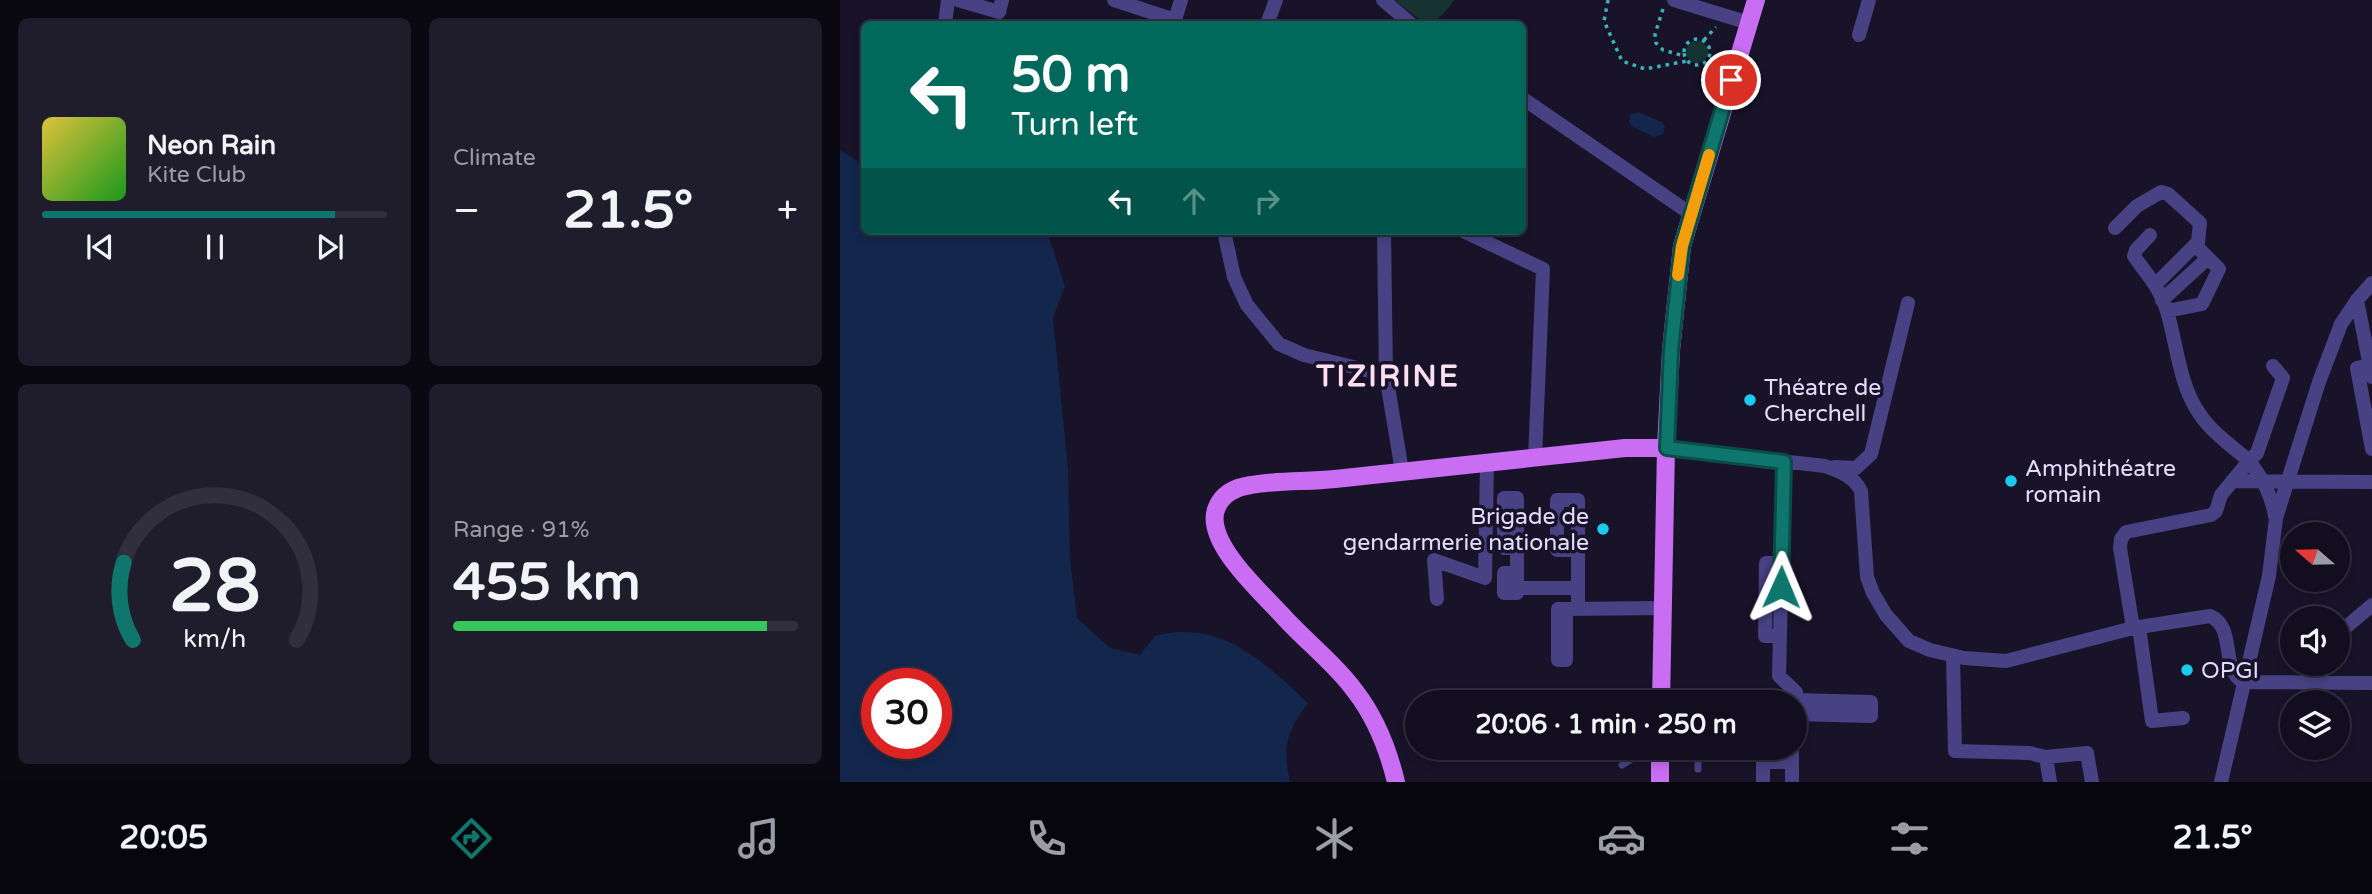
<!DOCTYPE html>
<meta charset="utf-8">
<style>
:root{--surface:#120e1f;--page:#1f1c2c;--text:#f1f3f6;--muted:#9c9ca4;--line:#312e3d;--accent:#0f766e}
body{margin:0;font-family:"Varela Round",sans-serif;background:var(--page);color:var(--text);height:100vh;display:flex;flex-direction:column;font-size:26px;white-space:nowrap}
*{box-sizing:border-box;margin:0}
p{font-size:23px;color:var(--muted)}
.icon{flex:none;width:38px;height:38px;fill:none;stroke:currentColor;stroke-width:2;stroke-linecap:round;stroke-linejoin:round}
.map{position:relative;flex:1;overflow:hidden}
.sheet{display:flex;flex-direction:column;gap:18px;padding:18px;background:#0a0811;width:840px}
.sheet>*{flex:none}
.guide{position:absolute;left:21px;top:21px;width:665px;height:214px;border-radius:10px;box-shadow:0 4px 10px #0003,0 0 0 2px var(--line);background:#00695c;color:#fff;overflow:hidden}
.needle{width:46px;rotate:290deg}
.buttons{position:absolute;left:1440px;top:522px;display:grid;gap:14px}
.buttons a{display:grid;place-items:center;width:70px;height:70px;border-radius:50%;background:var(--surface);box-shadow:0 4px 10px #0003,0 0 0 2px var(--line);font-size:35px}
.speed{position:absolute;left:21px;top:668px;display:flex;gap:14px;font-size:35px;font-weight:700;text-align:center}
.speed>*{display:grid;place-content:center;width:91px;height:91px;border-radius:50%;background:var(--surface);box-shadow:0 4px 10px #0003,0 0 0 2px var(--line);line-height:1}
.speed .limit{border:10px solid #d22;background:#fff;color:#111}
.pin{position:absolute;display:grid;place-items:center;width:60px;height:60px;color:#fff;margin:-30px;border:4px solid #fff;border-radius:50%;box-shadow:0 2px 7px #0007}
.me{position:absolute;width:77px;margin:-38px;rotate:1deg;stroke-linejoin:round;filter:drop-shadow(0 0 5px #0008)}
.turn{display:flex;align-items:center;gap:24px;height:147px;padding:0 35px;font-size:32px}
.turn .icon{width:91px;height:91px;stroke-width:2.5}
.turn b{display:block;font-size:49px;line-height:60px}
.lanes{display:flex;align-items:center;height:66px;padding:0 35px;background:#0003;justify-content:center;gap:35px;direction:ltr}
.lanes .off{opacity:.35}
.big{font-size:52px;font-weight:700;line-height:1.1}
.sheet .tile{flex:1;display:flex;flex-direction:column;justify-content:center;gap:10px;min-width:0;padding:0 24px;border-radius:10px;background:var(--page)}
.sheet .dial{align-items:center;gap:0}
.dial svg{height:182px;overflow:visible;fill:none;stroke:var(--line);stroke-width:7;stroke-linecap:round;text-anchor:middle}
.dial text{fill:var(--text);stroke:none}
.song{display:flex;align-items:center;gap:21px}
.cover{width:84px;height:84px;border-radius:10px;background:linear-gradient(135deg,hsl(50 70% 55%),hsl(120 70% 35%))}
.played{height:7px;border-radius:4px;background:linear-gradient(90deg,var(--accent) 85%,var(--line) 85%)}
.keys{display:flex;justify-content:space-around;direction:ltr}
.heat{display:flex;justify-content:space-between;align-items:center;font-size:38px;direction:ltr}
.charge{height:10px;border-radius:5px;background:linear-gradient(90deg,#34c759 91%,var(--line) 0)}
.sheet .tiles{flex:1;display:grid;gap:18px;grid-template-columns:repeat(2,1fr)}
.trip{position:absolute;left:565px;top:690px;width:402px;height:70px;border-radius:35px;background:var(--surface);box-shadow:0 4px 10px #0003,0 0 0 2px var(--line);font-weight:700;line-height:70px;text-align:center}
.menu{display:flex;height:112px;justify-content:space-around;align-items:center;background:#07060c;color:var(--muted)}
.menu .icon{width:49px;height:49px}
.menu .current{color:var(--accent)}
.menu b{font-size:32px;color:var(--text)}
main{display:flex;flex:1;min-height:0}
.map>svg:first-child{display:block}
</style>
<main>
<section class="sheet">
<div class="tiles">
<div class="tile">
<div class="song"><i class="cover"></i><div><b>Neon Rain</b><p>Kite Club</p></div></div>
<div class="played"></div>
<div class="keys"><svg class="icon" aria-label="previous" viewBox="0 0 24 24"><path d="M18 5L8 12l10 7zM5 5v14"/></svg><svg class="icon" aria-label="pause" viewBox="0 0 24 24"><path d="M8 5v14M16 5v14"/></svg><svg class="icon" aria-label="next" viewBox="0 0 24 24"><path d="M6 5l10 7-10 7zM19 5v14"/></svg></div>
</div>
<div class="tile"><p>Climate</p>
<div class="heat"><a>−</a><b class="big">21.5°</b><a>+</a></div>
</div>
<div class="tile dial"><svg viewBox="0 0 100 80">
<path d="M14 69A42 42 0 1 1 86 69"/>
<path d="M14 69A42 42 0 0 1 10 35" stroke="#0f766e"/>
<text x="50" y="56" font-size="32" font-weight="700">28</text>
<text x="50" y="72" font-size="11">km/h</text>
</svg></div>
<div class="tile"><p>Range · 91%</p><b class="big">455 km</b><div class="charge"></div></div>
</div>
</section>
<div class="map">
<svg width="1532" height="782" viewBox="0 0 1532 782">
<rect width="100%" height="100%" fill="#181329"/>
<path fill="#163232" d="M 554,0 L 614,0 C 605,12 599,22 584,23 Z
M846 52a11 11 0 1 1 22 0a11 11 0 1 1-22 0Z"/>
<path fill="#13264c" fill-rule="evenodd" d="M 799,112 L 821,122 L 825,127 L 823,134 L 814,137 L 791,126 L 789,121 L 790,115 Z
M 0,150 L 17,161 L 22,173 L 24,174 L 24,231 L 207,231 L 225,286 L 213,318 L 228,469 L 230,559 L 237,618 L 270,648 L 300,655 L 315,636 C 324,634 333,632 342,632 C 393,630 434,671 468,703 C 447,731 442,747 450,782 L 0,782 ZM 37,684 L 96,684 L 96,744 L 37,744 Z"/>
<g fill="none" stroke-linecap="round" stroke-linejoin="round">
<path stroke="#3bb3b3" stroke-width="3.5" stroke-dasharray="3.5 5" stroke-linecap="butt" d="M 768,0 L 764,21 L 782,61 L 805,69 L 847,61
M 823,9 L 815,34 L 816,43 L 823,50 L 844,56
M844 52a13 13 0 1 1 26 0a13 13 0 1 1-26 0Z
M 864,40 L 876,27"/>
<path stroke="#484284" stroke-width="7" d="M 847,747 L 858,755 L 858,769
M 782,765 L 811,747"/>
<path stroke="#484284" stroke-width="14" d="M 118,0 L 159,12 L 162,0
M 274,0 L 335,20 L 341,0
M 543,0 L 571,24
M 834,0 L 909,23
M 105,24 L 108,0
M 427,24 L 436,0
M 1019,35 L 1029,0
M 682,98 L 851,214
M 1275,228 L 1297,206 L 1321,192 L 1328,194 L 1360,223 L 1358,242 L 1316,284
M 384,231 L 394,277 L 407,305 L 439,344 L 464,355 L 546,375 L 562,471
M 544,231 L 546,375
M 623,231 L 703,269 L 695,458
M 1322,300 L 1368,258
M 1517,300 L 1532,377
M 1327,311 L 1362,304 L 1379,269 L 1356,246
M 1530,365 L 1517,368 L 1532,449
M 1433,366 L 1443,378 L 1417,453 L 1409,461 C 1423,479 1431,494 1435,516
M 826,448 L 985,466 C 1000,472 1014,476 1021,491 L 1027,577 L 1033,593 L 1046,615 L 1069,641 L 1090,650 L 1124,658 L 1166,661 L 1293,628 L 1370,616 C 1397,628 1379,667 1403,682 L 1532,683
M 944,462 L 939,676 L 956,692 L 955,702
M 995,467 L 1016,468 L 1031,454 L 1068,303
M 1392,481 L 1532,482
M 677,548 L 664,548 L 664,498 L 677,498 L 677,588 L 738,588
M 677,588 L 677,593 L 664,593 L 664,573 L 677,573
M 597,599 L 594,560 L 645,578 L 647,463
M 726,609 L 718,609 L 718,660 L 726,660 L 726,609 L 824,608
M 738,609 L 738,500 L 717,500 L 717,550 L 738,550
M 1299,627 L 1312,721 L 1343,718
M 1293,628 L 1280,548 L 1281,539 L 1286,532 L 1371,515 L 1376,511 L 1381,495 L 1409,461 C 1392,446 1371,432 1359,413 C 1339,384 1337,345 1327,311 C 1321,289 1307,275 1294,256 L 1296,250 L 1310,235
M 940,636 L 925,636 L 926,563 L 941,563
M 1498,638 L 1505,628 L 1532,605
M 1113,656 L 1115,751 L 1189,753 L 1206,757
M 1478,683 L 1485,663
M 955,700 L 1031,702 L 1031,716 L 956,714
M 923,782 L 923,762 L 952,762
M 952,782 L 952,747
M 1210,782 L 1206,757 L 1247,753 L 1252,782
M 1381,782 L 1429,576 L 1436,518 L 1479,382 L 1501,324 L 1517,300 L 1532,283"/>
<path stroke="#c96df3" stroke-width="18" d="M 821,702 L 826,448 L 831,350 L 842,246 L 916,0
M 556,782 C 548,749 536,718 515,691 C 495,663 465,641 442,615 C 421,592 362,540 377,507 C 383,493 397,487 411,485 C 439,480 467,482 495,479 C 592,469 688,458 785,448 L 826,448
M 820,782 L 820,747"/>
</g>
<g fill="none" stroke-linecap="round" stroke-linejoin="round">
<defs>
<path id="route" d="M 891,80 L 842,246 L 831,350 L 827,448 L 944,462 L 941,587"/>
</defs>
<use href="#route" stroke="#0a4d48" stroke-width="18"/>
<use href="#route" stroke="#0f766e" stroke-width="12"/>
<path stroke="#f59e0b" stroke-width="12" d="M 838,275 L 842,246 L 869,155"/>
</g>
<g fill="#19cbed" stroke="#181329" stroke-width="2.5">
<circle cx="910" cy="400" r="7"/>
<circle cx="1171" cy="481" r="7"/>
<circle cx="763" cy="529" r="7"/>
<circle cx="1347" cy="670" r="7"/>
</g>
<g text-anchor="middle" stroke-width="7" stroke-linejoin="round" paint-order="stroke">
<g font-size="23" fill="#e3ddfc" stroke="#181329" text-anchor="start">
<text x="924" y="395">Théatre de<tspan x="924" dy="26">Cherchell</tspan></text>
<text x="1185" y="476">Amphithéatre<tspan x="1185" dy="26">romain</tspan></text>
<text x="749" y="524" text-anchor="end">Brigade de<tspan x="749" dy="26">gendarmerie nationale</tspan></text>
<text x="1361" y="678">OPGI</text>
</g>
<g font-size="30" font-weight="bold" letter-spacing="2" fill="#fcdff0" stroke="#181329">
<text x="548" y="386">TIZIRINE</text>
</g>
</g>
</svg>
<div class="buttons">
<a><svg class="needle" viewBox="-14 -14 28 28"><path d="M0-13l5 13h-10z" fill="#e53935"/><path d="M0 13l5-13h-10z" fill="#9c9ca4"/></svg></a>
<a><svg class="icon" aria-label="sound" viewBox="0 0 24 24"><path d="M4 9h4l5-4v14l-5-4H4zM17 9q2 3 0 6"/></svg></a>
<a><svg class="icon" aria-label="layers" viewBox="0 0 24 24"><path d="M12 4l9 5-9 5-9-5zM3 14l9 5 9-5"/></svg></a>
</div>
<div class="speed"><div class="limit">30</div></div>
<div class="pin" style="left:891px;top:80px;background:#d93025"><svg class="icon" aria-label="arrive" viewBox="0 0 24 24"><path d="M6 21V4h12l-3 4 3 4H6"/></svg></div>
<svg class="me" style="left:941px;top:587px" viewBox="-20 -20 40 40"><path d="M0-17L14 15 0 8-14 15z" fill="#0f766e" stroke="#fff" stroke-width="4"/></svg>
<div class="trip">20:06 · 1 min · 250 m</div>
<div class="guide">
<div class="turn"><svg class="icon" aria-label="left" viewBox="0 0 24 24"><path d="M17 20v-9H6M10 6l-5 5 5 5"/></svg><div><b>50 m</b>Turn left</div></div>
<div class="lanes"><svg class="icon" aria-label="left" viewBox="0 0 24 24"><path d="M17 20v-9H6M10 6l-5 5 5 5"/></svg><svg class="icon off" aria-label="ahead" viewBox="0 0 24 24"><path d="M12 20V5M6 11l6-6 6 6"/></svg><svg class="icon off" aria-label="right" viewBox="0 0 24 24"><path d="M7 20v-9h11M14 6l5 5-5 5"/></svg></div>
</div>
</div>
</main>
<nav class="menu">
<b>20:05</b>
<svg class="icon current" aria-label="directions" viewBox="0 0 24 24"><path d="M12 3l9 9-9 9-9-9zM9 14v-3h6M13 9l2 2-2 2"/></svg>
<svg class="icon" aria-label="music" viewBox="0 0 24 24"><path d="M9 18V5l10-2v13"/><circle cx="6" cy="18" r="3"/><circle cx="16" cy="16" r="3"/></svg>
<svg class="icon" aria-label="phone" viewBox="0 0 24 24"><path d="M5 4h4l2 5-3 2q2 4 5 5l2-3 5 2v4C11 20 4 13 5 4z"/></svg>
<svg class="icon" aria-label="climate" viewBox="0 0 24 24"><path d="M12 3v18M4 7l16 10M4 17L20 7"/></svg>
<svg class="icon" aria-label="car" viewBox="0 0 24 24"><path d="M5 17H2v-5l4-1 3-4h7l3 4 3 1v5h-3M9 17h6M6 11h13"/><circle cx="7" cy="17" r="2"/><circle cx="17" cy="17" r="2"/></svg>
<svg class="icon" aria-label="filters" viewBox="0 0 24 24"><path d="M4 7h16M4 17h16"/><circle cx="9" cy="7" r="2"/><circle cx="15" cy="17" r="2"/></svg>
<b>21.5°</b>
</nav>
